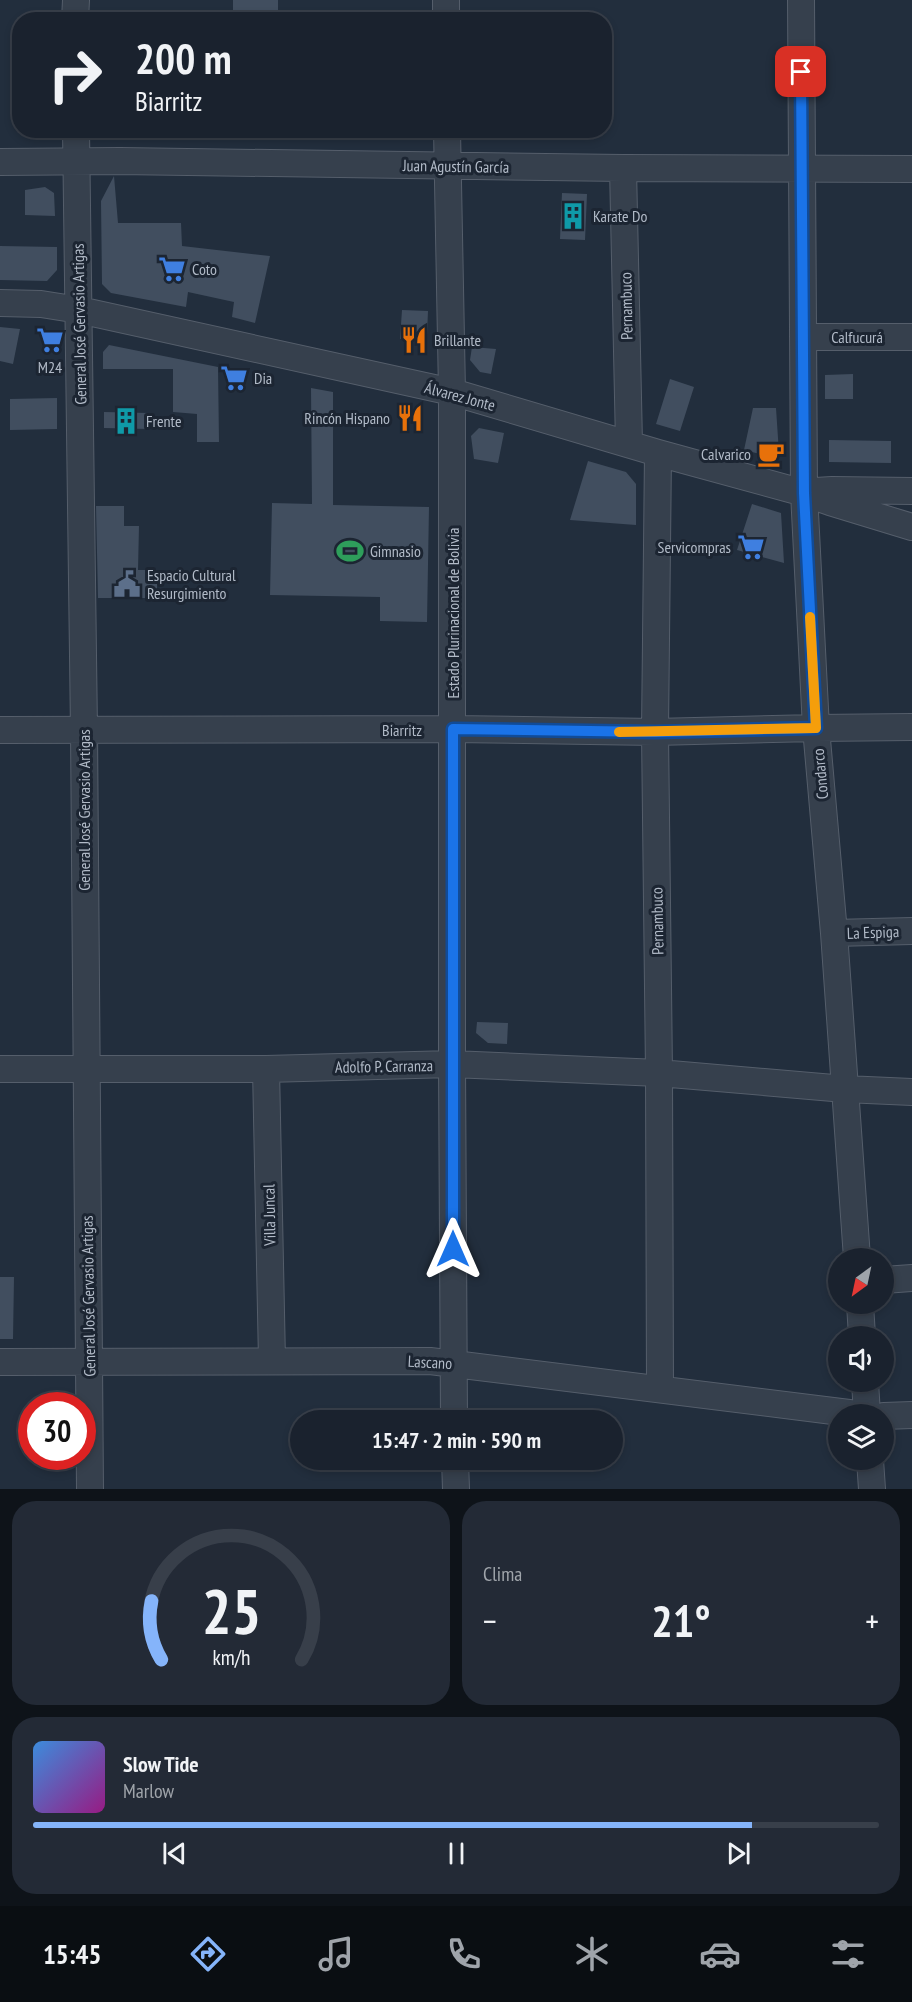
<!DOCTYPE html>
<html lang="es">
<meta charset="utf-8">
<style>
:root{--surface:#1a222e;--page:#232a36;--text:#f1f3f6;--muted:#9fa4aa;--line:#383f4a;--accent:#85b4fa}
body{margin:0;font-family:"PT Sans Narrow",sans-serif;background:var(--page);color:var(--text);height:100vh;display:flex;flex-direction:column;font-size:22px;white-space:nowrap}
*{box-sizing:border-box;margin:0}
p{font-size:20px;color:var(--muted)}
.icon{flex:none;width:33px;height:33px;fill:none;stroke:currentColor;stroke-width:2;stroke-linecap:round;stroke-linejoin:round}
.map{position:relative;height:1489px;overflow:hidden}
.details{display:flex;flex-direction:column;gap:12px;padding:12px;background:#0e1319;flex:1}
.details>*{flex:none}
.guide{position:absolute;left:12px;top:12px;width:600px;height:126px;border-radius:24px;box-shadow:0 3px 9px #0003,0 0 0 2px var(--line);background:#1a222e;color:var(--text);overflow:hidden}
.needle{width:39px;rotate:213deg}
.buttons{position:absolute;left:828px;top:1248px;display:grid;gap:12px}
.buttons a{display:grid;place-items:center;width:66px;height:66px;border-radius:50%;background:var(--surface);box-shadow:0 3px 9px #0003,0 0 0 2px var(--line);font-size:30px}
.speed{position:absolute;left:18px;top:1392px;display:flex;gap:12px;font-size:30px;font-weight:700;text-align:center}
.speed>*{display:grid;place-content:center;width:78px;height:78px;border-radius:50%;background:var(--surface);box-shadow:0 3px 9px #0003,0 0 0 2px var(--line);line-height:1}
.speed .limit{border:9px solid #d22;background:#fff;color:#111}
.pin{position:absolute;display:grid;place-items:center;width:51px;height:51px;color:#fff;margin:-26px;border-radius:12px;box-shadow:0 3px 9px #0006}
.me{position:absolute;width:66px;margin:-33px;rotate:0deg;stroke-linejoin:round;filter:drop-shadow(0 0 4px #0008)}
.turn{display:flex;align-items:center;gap:21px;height:126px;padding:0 24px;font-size:27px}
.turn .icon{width:78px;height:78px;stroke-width:2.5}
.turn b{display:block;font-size:42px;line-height:51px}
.big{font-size:45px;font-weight:700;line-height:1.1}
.details .widget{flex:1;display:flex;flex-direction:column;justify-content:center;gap:9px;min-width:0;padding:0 21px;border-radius:24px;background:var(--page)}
.details .dial{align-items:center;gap:0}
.dial svg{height:156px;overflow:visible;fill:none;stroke:var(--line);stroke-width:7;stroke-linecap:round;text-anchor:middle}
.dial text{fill:var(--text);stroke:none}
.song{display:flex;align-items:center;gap:18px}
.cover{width:72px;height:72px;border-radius:9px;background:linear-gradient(135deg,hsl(210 70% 55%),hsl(310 70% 35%))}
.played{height:6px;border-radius:3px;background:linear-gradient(90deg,var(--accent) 85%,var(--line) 85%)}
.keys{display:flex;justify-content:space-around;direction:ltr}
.heat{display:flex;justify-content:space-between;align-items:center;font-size:33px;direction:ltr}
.details .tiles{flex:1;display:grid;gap:12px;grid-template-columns:1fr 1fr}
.widget:last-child{grid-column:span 2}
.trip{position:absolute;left:290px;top:1410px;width:333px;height:60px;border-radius:30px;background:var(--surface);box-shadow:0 3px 9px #0003,0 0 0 2px var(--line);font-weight:700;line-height:60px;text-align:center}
.dock{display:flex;height:96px;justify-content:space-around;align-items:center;background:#0a0e12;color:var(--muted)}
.dock .icon{width:42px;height:42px}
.dock .selected{color:var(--accent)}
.dock b{font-size:27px;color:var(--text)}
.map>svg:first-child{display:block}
</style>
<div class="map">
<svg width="912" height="1489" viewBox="0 0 912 1489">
<rect width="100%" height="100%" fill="#222e3d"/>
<path fill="#414e5f" d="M 233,0 L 278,0 L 278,20 L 233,20 Z
M 114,176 L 118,223 L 181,223 L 182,246 L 270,256 L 255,323 L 232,317 L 234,302 L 188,292 L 186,307 L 111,293 L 102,284 L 101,201 Z
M 45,187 L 54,193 L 55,216 L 25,215 L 25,190 Z
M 562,193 L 587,194 L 585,240 L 560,239 Z
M 0,246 L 57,247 L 57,270 L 47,281 L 0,280 Z
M 402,310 L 428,311 L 427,335 L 419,340 L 400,339 Z
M 0,327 L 20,329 L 13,364 L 0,361 Z
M 109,345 L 218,367 L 219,442 L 197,442 L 197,414 L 173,412 L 173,369 L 103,369 L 103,352 Z
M 472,347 L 496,349 L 491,374 L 480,372 L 470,360 Z
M 853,374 L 853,399 L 825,399 L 825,375 Z
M 670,379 L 694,387 L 680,431 L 656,424 Z
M 311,388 L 333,392 L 333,505 L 429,507 L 427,622 L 380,621 L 380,597 L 270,595 L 272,503 L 312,504 Z
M 57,398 L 57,429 L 10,430 L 10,399 Z
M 753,408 L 776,408 L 779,453 L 772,457 L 744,450 Z
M 104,412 L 149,413 L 149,429 L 104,428 Z
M 479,428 L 504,433 L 498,463 L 474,459 L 471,436 Z
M 829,440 L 891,441 L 891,463 L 829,462 Z
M 588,461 L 626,472 L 636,484 L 636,525 L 570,520 Z
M 752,504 L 781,513 L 784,563 L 737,550 Z
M 96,506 L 124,506 L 124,526 L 139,526 L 138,570 L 157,570 L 157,598 L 98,598 Z
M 477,1022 L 508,1023 L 507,1044 L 488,1043 L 476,1033 Z
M 0,1277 L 14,1277 L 13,1339 L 0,1339 Z"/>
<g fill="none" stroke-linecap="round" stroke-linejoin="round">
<defs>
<path id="minor" d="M 446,0 L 446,20
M 801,0 L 804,493 L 816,728 L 834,933 L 857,1258
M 75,20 L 76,0
M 76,130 L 84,730 L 90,1489
M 447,130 L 452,392 L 452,1064 L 454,1420
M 0,162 L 120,161 L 623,168 L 912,169
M 623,168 L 629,443
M 0,303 L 41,304 L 79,310 L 452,392 L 658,453 L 804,493 L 830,502 L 912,527
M 803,337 L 912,337
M 658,453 L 655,732 L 659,1073 L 660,1389
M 816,491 L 832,490 L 912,491
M 0,730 L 453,729 L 655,732 L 816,728 L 912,727
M 834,933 L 912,931
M 0,1069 L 266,1069 L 452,1064 L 659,1073 L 845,1089 L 912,1092
M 266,1069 L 272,1361
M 884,1280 L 912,1278
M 860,1304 L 862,1336
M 0,1362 L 430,1361 L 857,1414
M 865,1382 L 867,1414
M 884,1416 L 912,1415
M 455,1460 L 456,1489
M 870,1460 L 872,1489"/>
</defs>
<use href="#minor" stroke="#555e6b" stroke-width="28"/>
<use href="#minor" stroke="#36404d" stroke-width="26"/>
</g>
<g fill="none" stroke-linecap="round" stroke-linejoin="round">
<defs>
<path id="route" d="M 453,1249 L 453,729 L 655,732 L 816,728 L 804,493 L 801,72"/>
</defs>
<use href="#route" stroke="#114b97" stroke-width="15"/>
<use href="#route" stroke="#1a73e8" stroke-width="10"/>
<path stroke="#f59e0b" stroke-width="10" d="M 619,732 L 816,728 L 810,617"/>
</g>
<defs>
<symbol id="building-bare" viewBox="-9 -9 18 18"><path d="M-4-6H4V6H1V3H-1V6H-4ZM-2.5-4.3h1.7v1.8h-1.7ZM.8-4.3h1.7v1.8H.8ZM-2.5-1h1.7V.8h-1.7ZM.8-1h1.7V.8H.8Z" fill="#0f9aa8" stroke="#1c2532" stroke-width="2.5" paint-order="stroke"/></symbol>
<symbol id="supermarket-bare" viewBox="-9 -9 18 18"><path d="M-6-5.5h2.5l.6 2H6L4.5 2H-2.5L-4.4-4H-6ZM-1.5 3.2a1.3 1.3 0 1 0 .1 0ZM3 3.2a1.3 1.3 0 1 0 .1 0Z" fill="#3f7fe0" stroke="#1c2532" stroke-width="2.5" paint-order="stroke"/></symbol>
<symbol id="restaurant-bare" viewBox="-9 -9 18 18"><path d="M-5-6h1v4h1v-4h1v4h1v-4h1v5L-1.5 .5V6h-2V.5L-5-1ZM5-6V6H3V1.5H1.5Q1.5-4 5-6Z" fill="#e8710a" stroke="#1c2532" stroke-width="2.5" paint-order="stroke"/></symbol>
<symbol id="cafe-bare" viewBox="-9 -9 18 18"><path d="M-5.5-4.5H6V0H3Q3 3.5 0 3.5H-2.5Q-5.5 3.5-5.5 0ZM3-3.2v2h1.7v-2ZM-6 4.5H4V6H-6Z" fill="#e8710a" stroke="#1c2532" stroke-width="2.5" paint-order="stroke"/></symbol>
<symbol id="stadium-bare" viewBox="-9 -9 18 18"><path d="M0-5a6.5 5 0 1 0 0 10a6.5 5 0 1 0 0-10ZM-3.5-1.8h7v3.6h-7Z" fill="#2e9e5b" stroke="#1c2532" stroke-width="2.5" paint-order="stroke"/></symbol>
<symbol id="civic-bare" viewBox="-9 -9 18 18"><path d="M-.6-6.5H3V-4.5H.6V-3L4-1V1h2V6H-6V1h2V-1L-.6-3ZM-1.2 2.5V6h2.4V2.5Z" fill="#5c6f8a" stroke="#1c2532" stroke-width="2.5" paint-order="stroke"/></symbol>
</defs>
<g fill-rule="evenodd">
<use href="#building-bare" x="554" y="197" width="38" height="38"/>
<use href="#supermarket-bare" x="153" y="250" width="38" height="38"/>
<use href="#supermarket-bare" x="31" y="321" width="38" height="38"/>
<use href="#restaurant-bare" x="395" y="321" width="38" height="38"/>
<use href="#supermarket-bare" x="215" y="359" width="38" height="38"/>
<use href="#restaurant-bare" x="391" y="399" width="38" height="38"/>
<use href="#building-bare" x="107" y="402" width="38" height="38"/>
<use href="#cafe-bare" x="752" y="435" width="38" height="38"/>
<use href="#supermarket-bare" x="732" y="528" width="38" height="38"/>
<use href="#stadium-bare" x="331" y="532" width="38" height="38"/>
<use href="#civic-bare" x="108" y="565" width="38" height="38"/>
</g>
<g text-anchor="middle" stroke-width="6" stroke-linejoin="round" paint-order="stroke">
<g font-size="16" fill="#b2bbc8" stroke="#1c2532">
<text transform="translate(456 166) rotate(1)" y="6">Juan Agustín García</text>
<text transform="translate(626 306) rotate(-91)" y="6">Pernambuco</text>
<text transform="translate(79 324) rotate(-91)" y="6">General José Gervasio Artigas</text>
<text x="857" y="343">Calfucurá</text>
<text transform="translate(460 396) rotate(15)" y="6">Álvarez Jonte</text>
<text transform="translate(453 613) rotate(-90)" y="6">Estado Plurinacional de Bolivia</text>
<text x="402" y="736">Biarritz</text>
<text transform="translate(820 774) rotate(-95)" y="6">Condarco</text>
<text transform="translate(84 810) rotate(-90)" y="6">General José Gervasio Artigas</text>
<text transform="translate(657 921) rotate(-91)" y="6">Pernambuco</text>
<text transform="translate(873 932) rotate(-2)" y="6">La Espiga</text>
<text transform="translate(384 1066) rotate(-1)" y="6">Adolfo P. Carranza</text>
<text transform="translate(269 1215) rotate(-91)" y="6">Villa Juncal</text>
<text transform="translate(88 1296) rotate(-91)" y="6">General José Gervasio Artigas</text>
<text transform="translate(430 1362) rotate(3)" y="6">Lascano</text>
</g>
<g font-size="16" fill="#b2bbc8" stroke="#1c2532" text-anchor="start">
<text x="593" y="222">Karate Do</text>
<text x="192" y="275">Coto</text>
<text x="434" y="346">Brillante</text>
<text x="50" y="373" text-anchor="middle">M24</text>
<text x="254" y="384">Dia</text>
<text x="390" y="424" text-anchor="end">Rincón Hispano</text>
<text x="146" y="427">Frente</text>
<text x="751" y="460" text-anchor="end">Calvarico</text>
<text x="731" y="553" text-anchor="end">Servicompras</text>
<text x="370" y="557">Gimnasio</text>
<text x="147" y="581">Espacio Cultural<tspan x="147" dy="18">Resurgimiento</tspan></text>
</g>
</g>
</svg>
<div class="buttons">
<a><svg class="needle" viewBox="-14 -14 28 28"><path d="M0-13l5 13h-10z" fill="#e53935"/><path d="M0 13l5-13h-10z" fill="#9fa4aa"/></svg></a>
<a><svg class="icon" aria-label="sound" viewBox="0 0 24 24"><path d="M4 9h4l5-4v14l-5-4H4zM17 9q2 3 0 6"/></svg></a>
<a><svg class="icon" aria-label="layers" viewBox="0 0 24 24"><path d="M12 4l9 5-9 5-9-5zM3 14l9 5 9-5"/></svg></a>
</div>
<div class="speed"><div class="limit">30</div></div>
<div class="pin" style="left:801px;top:72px;background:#d93025"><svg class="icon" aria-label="arrive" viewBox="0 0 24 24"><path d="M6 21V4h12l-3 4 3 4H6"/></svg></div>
<svg class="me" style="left:453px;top:1249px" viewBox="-20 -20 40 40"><path d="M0-17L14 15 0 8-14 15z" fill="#1a73e8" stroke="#fff" stroke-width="4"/></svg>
<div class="trip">15:47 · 2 min · 590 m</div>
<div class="guide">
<div class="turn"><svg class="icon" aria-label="right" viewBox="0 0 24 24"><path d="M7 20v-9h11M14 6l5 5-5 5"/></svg><div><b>200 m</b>Biarritz</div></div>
</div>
</div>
<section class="details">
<div class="tiles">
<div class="widget dial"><svg viewBox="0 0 100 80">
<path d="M14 69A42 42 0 1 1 86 69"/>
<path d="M14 69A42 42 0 0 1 9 39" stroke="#85b4fa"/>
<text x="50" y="56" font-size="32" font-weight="700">25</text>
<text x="50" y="72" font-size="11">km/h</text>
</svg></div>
<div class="widget"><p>Clima</p>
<div class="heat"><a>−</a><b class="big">21°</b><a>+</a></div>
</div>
<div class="widget">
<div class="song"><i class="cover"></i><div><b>Slow Tide</b><p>Marlow</p></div></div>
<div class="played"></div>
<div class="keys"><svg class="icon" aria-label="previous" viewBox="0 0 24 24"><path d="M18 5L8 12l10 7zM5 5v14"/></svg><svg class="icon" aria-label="pause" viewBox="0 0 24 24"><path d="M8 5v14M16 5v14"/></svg><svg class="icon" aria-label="next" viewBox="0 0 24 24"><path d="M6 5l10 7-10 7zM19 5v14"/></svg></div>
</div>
</div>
</section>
<nav class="dock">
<b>15:45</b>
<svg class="icon selected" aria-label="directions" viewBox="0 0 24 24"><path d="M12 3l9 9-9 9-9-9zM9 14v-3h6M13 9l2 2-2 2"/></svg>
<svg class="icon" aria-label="music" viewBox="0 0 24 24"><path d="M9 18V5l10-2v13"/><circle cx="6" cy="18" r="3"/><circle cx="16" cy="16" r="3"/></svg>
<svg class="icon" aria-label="phone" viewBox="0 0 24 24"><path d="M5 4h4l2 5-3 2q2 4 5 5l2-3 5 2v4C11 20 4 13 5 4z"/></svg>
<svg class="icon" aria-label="climate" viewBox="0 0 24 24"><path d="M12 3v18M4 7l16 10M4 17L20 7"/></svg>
<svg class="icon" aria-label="car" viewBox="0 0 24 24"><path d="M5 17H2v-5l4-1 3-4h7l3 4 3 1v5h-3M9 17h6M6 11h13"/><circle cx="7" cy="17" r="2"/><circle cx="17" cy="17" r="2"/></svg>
<svg class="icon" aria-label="filters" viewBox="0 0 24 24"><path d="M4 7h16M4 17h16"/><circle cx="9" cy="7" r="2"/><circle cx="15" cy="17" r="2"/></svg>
</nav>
